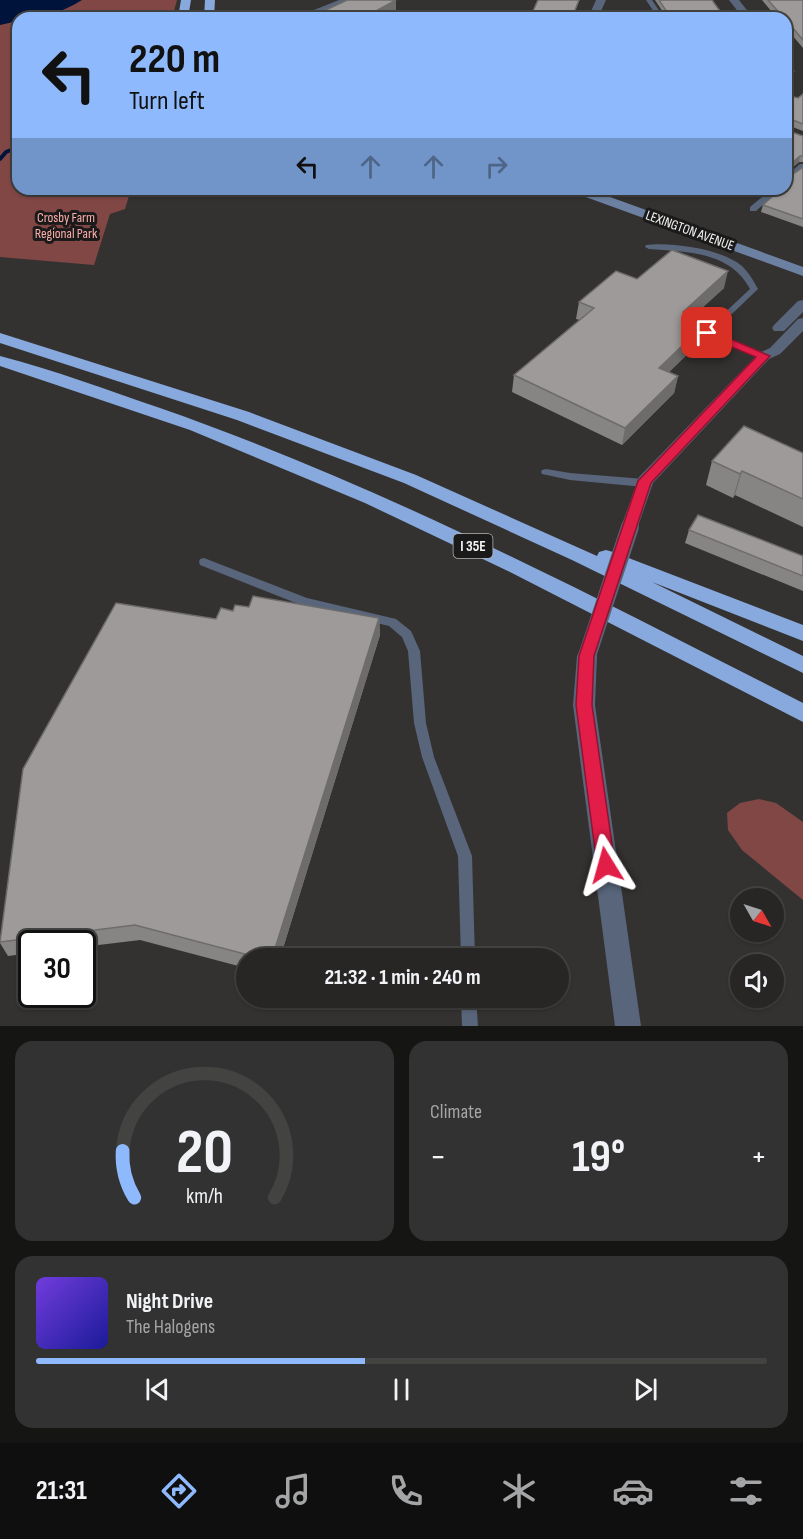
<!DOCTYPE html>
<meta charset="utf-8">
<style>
:root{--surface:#272625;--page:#333232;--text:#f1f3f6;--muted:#a4a5a7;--line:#434342;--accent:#8eb9fc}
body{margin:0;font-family:"Sofia Sans Condensed",sans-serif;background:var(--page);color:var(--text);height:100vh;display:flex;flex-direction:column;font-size:22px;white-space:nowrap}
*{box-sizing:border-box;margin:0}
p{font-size:20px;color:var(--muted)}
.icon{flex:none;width:33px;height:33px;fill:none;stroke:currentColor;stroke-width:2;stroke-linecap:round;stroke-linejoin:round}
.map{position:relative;height:1026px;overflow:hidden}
.sheet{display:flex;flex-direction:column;gap:15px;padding:15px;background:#151514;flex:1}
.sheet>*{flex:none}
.top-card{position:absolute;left:12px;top:12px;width:780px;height:183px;border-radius:18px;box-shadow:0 2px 4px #0004,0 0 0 2px var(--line);background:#8eb9fc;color:#111;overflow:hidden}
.needle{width:39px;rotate:129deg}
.controls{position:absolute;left:730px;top:888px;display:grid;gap:12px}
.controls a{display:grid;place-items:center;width:54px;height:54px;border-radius:50%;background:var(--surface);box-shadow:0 2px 4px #0004,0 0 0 2px var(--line);font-size:30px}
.speed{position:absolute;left:18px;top:930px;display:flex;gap:12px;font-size:30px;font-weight:700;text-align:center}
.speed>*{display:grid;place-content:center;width:78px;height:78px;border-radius:50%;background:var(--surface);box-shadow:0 2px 4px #0004,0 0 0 2px var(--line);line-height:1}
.speed .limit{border:3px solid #111;border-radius:9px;background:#fff;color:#111}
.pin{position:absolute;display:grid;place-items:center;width:51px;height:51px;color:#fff;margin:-26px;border-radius:12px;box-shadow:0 3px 9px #0006}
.me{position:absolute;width:66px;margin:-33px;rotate:352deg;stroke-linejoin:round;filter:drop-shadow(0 0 4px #0008)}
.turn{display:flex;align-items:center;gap:21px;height:126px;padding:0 18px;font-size:27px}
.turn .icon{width:78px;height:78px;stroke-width:2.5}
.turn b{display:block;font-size:42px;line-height:51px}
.lanes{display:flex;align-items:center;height:57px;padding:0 18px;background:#0003;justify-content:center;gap:30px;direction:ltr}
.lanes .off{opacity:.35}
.big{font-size:45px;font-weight:700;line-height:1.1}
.sheet .widget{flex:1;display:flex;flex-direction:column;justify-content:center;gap:9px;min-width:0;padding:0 21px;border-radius:18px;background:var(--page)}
.sheet .dial{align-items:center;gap:0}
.dial svg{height:156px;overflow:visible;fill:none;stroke:var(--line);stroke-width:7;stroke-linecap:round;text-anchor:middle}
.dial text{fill:var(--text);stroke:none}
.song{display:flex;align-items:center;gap:18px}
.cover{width:72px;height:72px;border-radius:9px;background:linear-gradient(135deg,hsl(260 70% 55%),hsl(240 70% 35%))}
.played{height:6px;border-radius:3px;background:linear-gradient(90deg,var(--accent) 45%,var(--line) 45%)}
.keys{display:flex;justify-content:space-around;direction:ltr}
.heat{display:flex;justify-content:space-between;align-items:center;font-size:33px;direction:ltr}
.sheet .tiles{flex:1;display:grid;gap:15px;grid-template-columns:1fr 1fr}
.widget:last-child{grid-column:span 2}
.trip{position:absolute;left:236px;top:948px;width:333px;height:60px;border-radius:30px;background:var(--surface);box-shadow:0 2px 4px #0004,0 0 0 2px var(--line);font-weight:700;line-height:60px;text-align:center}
.tabs{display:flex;height:96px;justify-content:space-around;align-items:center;background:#100f0f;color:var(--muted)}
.tabs .icon{width:42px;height:42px}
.tabs .on{color:var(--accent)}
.tabs b{font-size:27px;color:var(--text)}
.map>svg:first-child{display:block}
</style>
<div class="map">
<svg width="803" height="1026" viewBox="0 0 803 1026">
<rect width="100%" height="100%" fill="#343231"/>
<path fill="#814745" d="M 0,0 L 177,0 L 172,18 L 18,18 L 18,189 L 131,189 L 125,209 L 110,214 L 94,265 L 0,257 Z
M 759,799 L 776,803 L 803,822 L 803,900 L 742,850 L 728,830 L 727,813 L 740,803 Z"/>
<path fill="#00133b" d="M 0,0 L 82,0 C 61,13 43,18 18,18 L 18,21 L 0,25 Z"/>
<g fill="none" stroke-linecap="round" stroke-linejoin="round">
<path stroke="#00133b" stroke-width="4" d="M 0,159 L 6,152 L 18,147"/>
<path fill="#58657a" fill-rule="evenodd" d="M 646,0 L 652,0 L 664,18 L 658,18 Z
M 800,164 L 803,164 L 803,170 L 786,182 L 786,176 Z
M 772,189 L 780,189 L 756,211 L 750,211 L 750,207 Z
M 646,245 C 672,242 722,249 742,266 C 749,273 753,280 758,289 L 713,332 L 767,354 L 769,356 L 767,358 L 761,358 L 703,333 L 750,289 C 730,251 686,252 649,249 L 645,247 Z
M 546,469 L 570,473 L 644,479 L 649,483 L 644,487 L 570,480 L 542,474 L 541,472 L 542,470 Z
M 204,558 L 307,598 L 396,619 L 411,631 L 420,651 L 426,723 L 434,757 L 472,856 L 475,958 L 461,958 L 458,856 L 422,757 L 414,723 L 408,651 L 402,637 L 389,626 L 301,605 L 200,565 L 199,562 L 200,559 Z
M 461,998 L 476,998 L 478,1026 L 462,1026 Z"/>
<path fill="#58657a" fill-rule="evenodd" d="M 339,0 L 353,0 L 308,18 L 294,18 Z
M 596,0 L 606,0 L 598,18 L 588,18 Z
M 729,0 L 739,0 L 753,18 L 743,18 Z
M 786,63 L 795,71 L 790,78 L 786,79 Z
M 803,300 L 803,312 L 784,331 L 774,331 L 772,328 L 774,325 L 798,301 Z
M 803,318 L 803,331 L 780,354 L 769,359 L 653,483 L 636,532 L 630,534 L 624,532 L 621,527 L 639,477 L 759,353 L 770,348 L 798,319 Z
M 587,648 L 594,650 L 597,656 L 595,705 L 641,1026 L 615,1026 L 573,705 L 577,656 L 580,650 Z"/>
<path fill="#6c81a2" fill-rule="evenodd" d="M 570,189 L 588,189 L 803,267 L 803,276 L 572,192 Z"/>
<path fill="#88a9dd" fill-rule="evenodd" d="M 181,0 L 191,0 L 188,18 L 178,18 Z
M 205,0 L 215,0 L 214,18 L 204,18 Z
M 0,333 L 249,412 L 416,475 L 597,556 L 599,552 L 606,550 L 613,552 L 803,625 L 803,641 L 652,582 L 803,656 L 803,673 L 572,560 L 404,483 L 237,420 L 0,343 Z
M 0,356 C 54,370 107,390 160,408 C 383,486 593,596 803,703 L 803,722 L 510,572 L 365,503 L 190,430 L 0,366 Z"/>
<path stroke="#58657a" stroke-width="18" d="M 587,656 L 630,527"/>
</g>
<path fill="#878484" d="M 655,0 L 712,0 L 725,18 L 660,18 L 661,15 L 665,15 Z
M 762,0 L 803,0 L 803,48 L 786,28 L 786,18 L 777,18 Z
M 803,94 L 803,131 L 787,125 L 786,100 L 798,98 Z
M 786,130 L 803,136 L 803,162 L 799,162 L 786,173 L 786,177 L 789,177 L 803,167 L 803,227 L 761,212 L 763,205 L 773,196 L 774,193 L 786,189 Z
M 743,189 L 768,189 L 760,196 Z
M 637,279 L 724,288 L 693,316 L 703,339 L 669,372 L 678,376 L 674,393 L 622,445 L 512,392 L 514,375 L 580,320 L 576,319 L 579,302 Z
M 803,453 L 803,527 L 735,495 L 733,498 L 706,485 L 712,461 Z
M 689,530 L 803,556 L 803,591 L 685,543 Z
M 249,607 L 379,618 L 380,635 L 280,958 L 246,958 L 246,968 L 140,940 L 82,947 L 82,944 L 32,944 L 32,953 L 8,956 L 0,943 L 0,937 L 216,619 L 233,611 Z"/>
<path fill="#6e6c6b" d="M 396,0 L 396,11 L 383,18 L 360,18 Z
M 800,156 L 799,162 L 786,173 L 786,168 Z
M 762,189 L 768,189 L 760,196 Z
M 728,271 L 724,288 L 679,329 L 683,312 Z
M 707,322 L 703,339 L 656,385 L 659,368 Z
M 678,376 L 674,393 L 622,445 L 625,428 Z
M 742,471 L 735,495 L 733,498 L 740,474 Z
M 379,618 L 380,635 L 280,958 L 272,958 Z"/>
<path fill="#9d9a99" stroke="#6e6c6b" stroke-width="1.5" d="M 347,0 L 396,0 L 376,11 L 360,18 L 309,18 Z
M 538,0 L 579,0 L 572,18 L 530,18 Z
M 659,0 L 712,0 L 725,18 L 662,18 L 661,15 L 666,15 L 667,12 Z
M 768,0 L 803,0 L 803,40 L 786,20 L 786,18 L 784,18 Z
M 803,94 L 803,124 L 788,118 L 786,120 L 786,100 L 790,96 L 798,98 Z
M 786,130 L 803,136 L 803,156 L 800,156 L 786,168 L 786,177 L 789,177 L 803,167 L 803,219 L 763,205 L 776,193 L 774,193 L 778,189 L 786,189 Z
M 672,250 L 728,271 L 683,312 L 707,322 L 659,368 L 678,376 L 625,428 L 514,375 L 594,308 L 579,302 L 616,271 L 637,279 Z
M 744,426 L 803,453 L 803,499 L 742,471 L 740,474 L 712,461 Z
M 698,515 L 803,556 L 803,576 L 689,530 Z
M 253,596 L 379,618 L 272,958 L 260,958 L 135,925 L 0,942 L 23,769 L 116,603 L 216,619 L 221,608 L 233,611 L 235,605 L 249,607 Z"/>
<path fill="#e11d48" stroke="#92132f" stroke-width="1.5" d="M 707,329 L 770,356 L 651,483 L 594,656 L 592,705 L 615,865 L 613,871 L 606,874 L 600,871 L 597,865 L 576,705 L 579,656 L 638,481 L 756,357 L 703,335 L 702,333 Z"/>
<g text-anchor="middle" stroke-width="6" stroke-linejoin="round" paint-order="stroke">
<g font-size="14" fill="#fbaeaa" stroke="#1b1a1a">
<text x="66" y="222">Crosby Farm<tspan x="66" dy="16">Regional Park</tspan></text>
</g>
<g font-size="14" fill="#f5f4f3" stroke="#1b1a1a">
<text transform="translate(690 230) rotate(20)" y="5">LEXINGTON AVENUE</text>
</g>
<rect fill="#1b1a1a" stroke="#b4b3b2" stroke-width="1.5" x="453.5" y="534" width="39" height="24" rx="4.5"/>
<g font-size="15" font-weight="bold" fill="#f5f4f3">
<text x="473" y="551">I 35E</text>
</g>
</g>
</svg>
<div class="controls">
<a><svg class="needle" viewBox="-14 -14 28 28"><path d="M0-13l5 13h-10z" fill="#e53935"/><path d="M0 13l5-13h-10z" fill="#a4a5a7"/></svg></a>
<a><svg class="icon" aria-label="sound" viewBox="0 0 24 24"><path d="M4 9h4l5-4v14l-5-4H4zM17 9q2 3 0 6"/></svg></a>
</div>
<div class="speed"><div class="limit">30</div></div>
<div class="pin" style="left:707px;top:333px;background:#d93025"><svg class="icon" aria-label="arrive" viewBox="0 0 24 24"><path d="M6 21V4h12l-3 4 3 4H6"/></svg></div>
<svg class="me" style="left:606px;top:865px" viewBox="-20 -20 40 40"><path d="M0-17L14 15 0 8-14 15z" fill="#e11d48" stroke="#fff" stroke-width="4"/></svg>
<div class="trip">21:32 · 1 min · 240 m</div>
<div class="top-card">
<div class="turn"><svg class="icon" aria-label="left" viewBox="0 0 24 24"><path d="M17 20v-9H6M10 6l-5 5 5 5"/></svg><div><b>220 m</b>Turn left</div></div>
<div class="lanes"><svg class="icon" aria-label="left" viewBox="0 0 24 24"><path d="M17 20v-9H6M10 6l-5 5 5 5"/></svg><svg class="icon off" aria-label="ahead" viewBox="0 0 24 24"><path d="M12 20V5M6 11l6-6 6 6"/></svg><svg class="icon off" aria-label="ahead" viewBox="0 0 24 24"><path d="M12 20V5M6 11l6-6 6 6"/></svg><svg class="icon off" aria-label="right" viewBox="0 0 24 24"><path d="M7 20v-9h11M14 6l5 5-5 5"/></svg></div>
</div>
</div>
<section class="sheet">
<div class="tiles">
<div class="widget dial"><svg viewBox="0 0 100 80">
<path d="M14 69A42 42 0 1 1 86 69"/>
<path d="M14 69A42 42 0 0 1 8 45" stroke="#8eb9fc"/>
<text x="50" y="56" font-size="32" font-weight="700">20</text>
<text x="50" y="72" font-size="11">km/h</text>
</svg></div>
<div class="widget"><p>Climate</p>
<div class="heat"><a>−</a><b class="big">19°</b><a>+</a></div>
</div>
<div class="widget">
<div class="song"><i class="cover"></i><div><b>Night Drive</b><p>The Halogens</p></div></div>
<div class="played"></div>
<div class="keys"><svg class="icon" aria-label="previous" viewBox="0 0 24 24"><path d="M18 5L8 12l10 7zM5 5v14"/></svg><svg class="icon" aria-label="pause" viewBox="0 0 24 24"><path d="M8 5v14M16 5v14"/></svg><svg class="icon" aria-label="next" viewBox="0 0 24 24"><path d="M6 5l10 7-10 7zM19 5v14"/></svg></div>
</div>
</div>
</section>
<nav class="tabs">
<b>21:31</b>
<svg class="icon on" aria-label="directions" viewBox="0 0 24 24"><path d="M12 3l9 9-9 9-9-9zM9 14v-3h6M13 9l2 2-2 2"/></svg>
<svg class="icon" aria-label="music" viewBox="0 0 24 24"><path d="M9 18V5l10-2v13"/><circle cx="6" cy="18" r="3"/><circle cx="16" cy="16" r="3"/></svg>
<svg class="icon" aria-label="phone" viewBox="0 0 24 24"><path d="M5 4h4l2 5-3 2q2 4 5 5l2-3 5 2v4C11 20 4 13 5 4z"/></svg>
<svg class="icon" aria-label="climate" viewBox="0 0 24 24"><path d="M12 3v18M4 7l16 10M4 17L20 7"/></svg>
<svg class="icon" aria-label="car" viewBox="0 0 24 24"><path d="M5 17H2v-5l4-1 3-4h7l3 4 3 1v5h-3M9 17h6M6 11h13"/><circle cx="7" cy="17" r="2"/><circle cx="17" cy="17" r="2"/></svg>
<svg class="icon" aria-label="filters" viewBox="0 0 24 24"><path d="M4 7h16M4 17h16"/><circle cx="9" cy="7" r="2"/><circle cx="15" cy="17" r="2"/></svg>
</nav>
